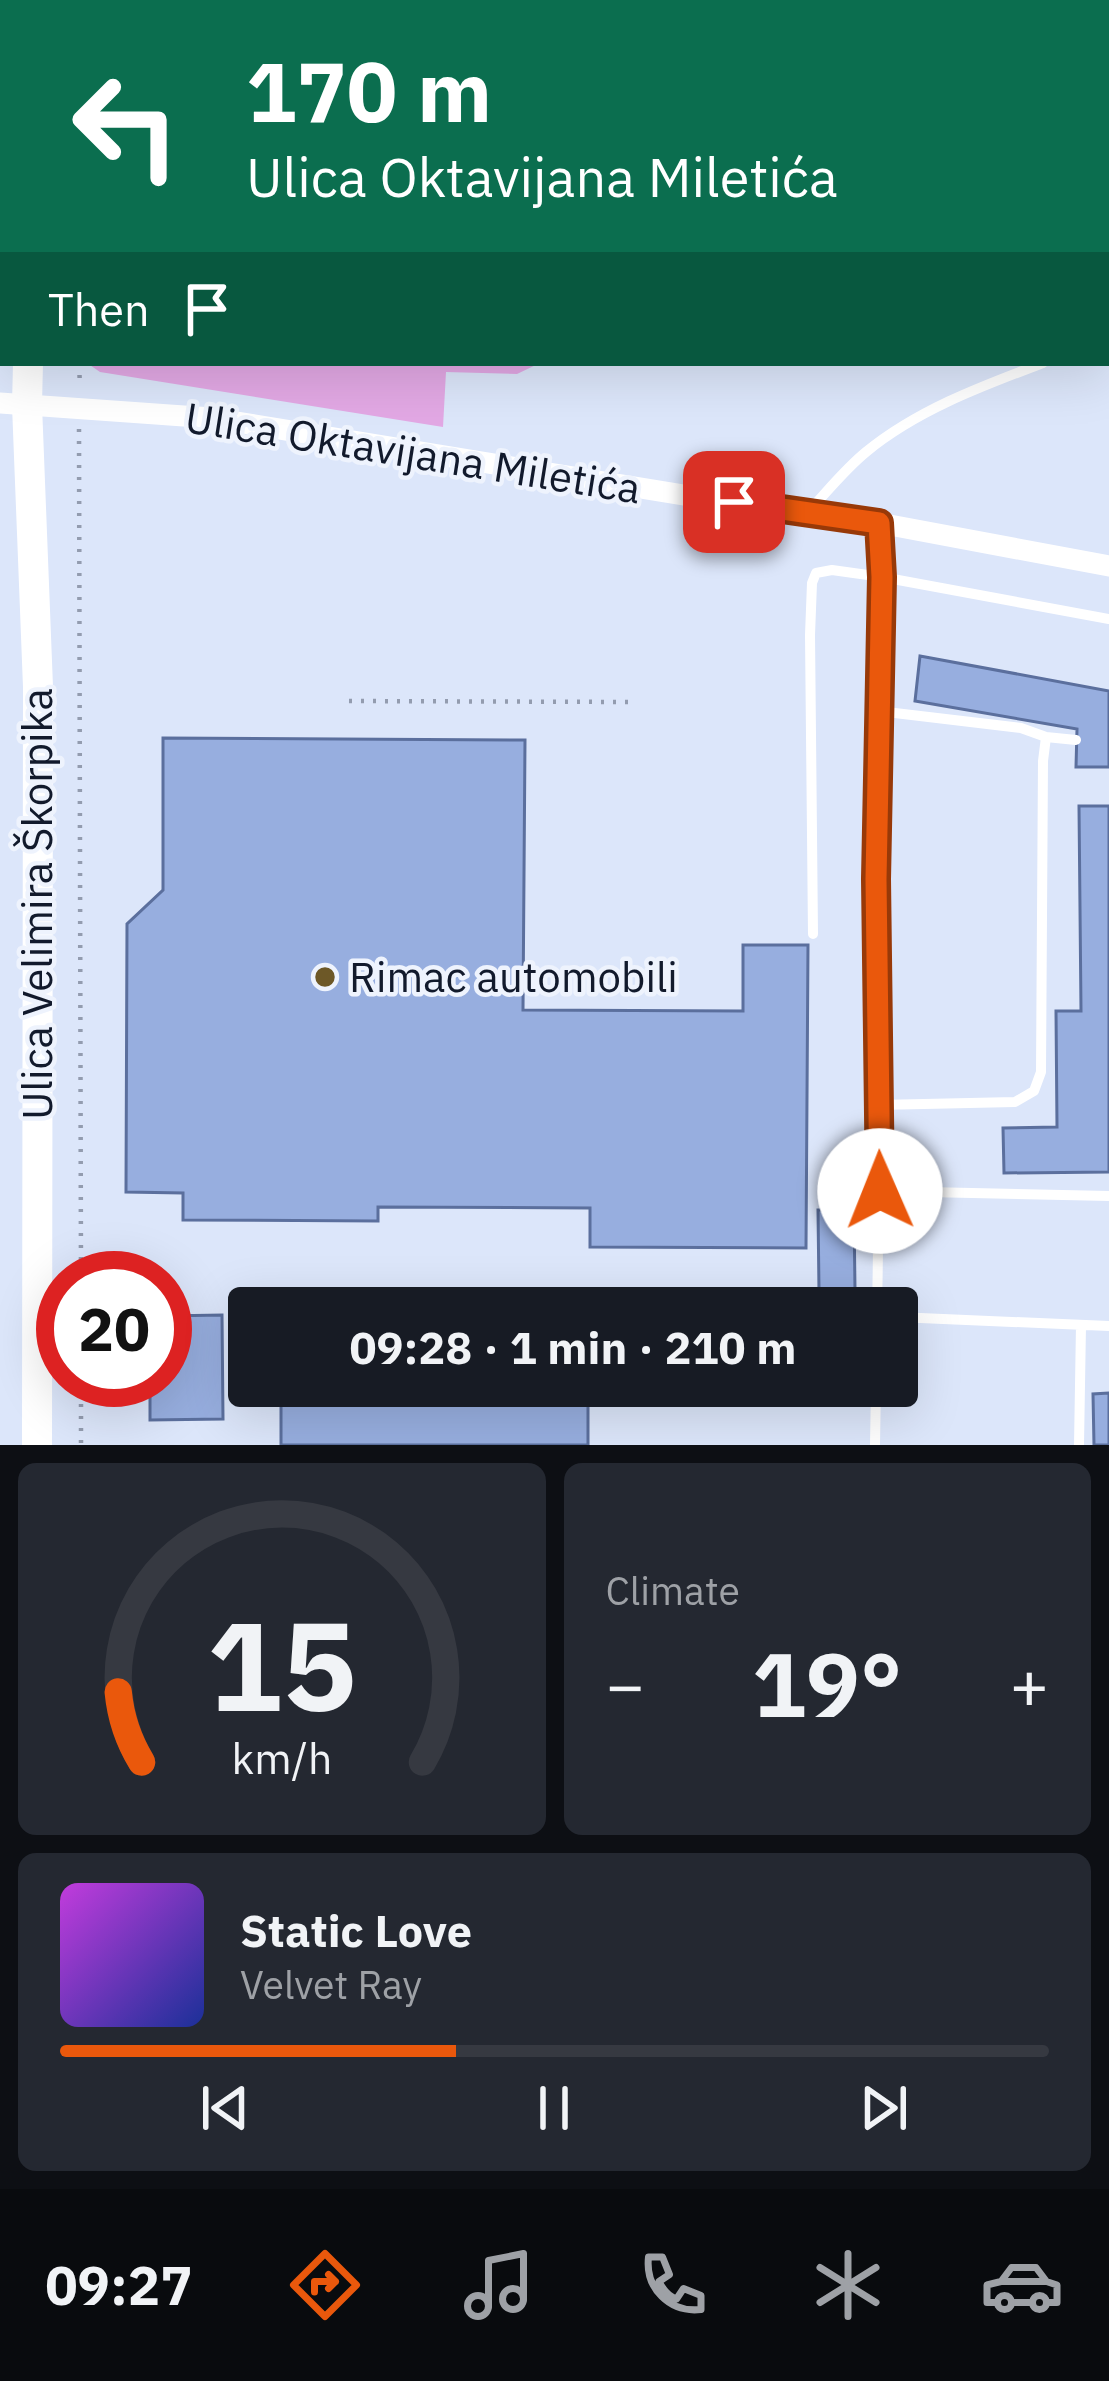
<!DOCTYPE html>
<meta charset="utf-8">
<style>
:root{--surface:#171b24;--page:#242831;--text:#f1f3f6;--muted:#9ea1a6;--line:#363941;--accent:#ea580c}
body{margin:0;font-family:"IBM Plex Sans",sans-serif;background:var(--page);color:var(--text);height:100vh;display:flex;flex-direction:column;font-size:45px;white-space:nowrap}
*{box-sizing:border-box;margin:0}
p{font-size:39px;color:var(--muted)}
.icon{flex:none;width:66px;height:66px;fill:none;stroke:currentColor;stroke-width:2;stroke-linecap:round;stroke-linejoin:round}
.map{position:relative;height:1445px;overflow:hidden}
.details{display:flex;flex-direction:column;gap:18px;padding:18px;background:#0d0f14;flex:1}
.details>*{flex:none}
.hud{position:absolute;left:0px;top:0px;width:1110px;height:366px;box-shadow:0 12px 48px #0002;background:#0b6e4f;color:#fff;overflow:hidden}
.speed{position:absolute;left:36px;top:1251px;display:flex;gap:24px;font-size:60px;font-weight:700;text-align:center}
.speed>*{display:grid;place-content:center;width:156px;height:156px;border-radius:50%;background:var(--surface);box-shadow:0 12px 48px #0002;line-height:1}
.speed .limit{border:18px solid #d22;background:#fff;color:#111}
.pin{position:absolute;display:grid;place-items:center;width:102px;height:102px;color:#fff;margin:-51px;border-radius:24px;box-shadow:0 6px 18px #0006}
.me{position:absolute;width:132px;margin:-66px;rotate:359deg;stroke-linejoin:round;filter:drop-shadow(0 0 9px #0008)}
.turn{display:flex;align-items:center;gap:42px;height:252px;padding:0 48px;font-size:54px}
.turn .icon{width:156px;height:156px;stroke-width:2.5}
.turn b{display:block;font-size:84px;line-height:102px}
.then{display:flex;align-items:center;height:114px;padding:0 48px;background:#0003;gap:24px;font-size:45px}
.big{font-size:90px;font-weight:700;line-height:1.1}
.details .tile{flex:1;display:flex;flex-direction:column;justify-content:center;gap:18px;min-width:0;padding:0 42px;border-radius:18px;background:var(--page)}
.details .dial{align-items:center;gap:0}
.dial svg{height:312px;overflow:visible;fill:none;stroke:var(--line);stroke-width:7;stroke-linecap:round;text-anchor:middle}
.dial text{fill:var(--text);stroke:none}
.song{display:flex;align-items:center;gap:36px}
.cover{width:144px;height:144px;border-radius:18px;background:linear-gradient(135deg,hsl(290 70% 55%),hsl(230 70% 35%))}
.played{height:12px;border-radius:6px;background:linear-gradient(90deg,var(--accent) 40%,var(--line) 40%)}
.keys{display:flex;justify-content:space-around;direction:ltr}
.heat{display:flex;justify-content:space-between;align-items:center;font-size:66px;direction:ltr}
.details .tiles{flex:1;display:grid;gap:18px;grid-template-columns:1fr 1fr}
.tile:last-child{grid-column:span 2}
.trip{position:absolute;left:228px;top:1287px;width:690px;height:120px;border-radius:12px;background:var(--surface);box-shadow:0 12px 48px #0002;font-weight:700;line-height:120px;text-align:center}
.dock{display:flex;height:192px;justify-content:space-around;align-items:center;background:#090b0e;color:var(--muted)}
.dock .icon{width:84px;height:84px}
.dock .current{color:var(--accent)}
.dock b{font-size:54px;color:var(--text)}
.map>svg:first-child{display:block}
</style>
<div class="map">
<svg width="1109" height="1445" viewBox="0 0 1109 1445">
<rect width="100%" height="100%" fill="#dce6fa"/>
<path fill="#e2a8e4" d="M 81,0 L 1109,0 L 1109,106 L 1107,108 L 1107,3 L 81,3 Z
M 87,363 L 540,363 L 517,374 L 446,372 L 443,427 L 100,372 Z"/>
<path fill="#97aedf" stroke="#5b6f9d" stroke-width="3" d="M 920,656 L 1109,691 L 1109,767 L 1076,767 L 1077,729 L 915,701 Z
M 163,738 L 525,740 L 523,1010 L 743,1011 L 743,945 L 808,945 L 806,1248 L 590,1247 L 590,1208 L 378,1207 L 378,1221 L 183,1220 L 183,1193 L 126,1192 L 127,924 L 163,890 Z
M 1079,806 L 1109,806 L 1109,1172 L 1004,1173 L 1003,1128 L 1057,1127 L 1056,1011 L 1081,1011 Z
M 818,1210 L 854,1210 L 855,1290 L 819,1291 Z
M 769,1301 L 769,1308 L 665,1308 L 665,1303 Z
M 222,1315 L 223,1419 L 150,1420 L 150,1380 L 165,1380 L 165,1316 Z
M 281,1386 L 588,1386 L 588,1445 L 281,1445 Z
M 1109,1393 L 1109,1445 L 1094,1445 L 1093,1394 Z"/>
<g fill="none" stroke-linecap="round" stroke-linejoin="round">
<path stroke="#939caf" stroke-width="4.5" stroke-dasharray="3 9" stroke-linecap="butt" d="M 75,3 L 75,0
M 0,303 L 3,303
M 79,363 L 80,387
M 79,429 L 81,1278
M 349,701 L 632,702
M 81,1380 L 81,1445"/>
<path stroke="#fff" stroke-width="10" d="M 1107,338 L 1109,338
M 807,513 C 826,493 845,469 866,452 C 917,410 982,386 1043,363
M 878,711 L 1021,728 L 1046,737 L 1076,740
M 813,934 L 810,635 L 812,583 L 816,573 L 832,570 L 882,577 L 1109,619
M 878,1105 L 1015,1102 L 1034,1091 L 1041,1072 L 1043,761 L 1046,737
M 880,1191 L 1109,1196
M 877,1308 C 881,1141 876,973 876,806 C 876,712 884,617 879,523
M 897,1317 L 1109,1326
M 875,1445 L 876,1386
M 1079,1445 L 1081,1325"/>
<path stroke="#fff" stroke-width="21" d="M 0,403 L 212,418 L 733,503 L 879,523 L 1109,566"/>
<path stroke="#fff" stroke-width="30" d="M 29,0 L 29,3
M 28,363 L 27,405 L 38,687 L 37,1445"/>
</g>
<g fill="none" stroke-linecap="round" stroke-linejoin="round">
<defs>
<path id="route" d="M 734,502 L 879,523 L 882,577 L 876,879 L 880,1191"/>
</defs>
<use href="#route" stroke="#983908" stroke-width="30"/>
<use href="#route" stroke="#ea580c" stroke-width="21"/>
</g>
<circle fill="#6d5827" stroke="#eef3fd" stroke-width="4.5" cx="325" cy="977" r="12"/>
<g text-anchor="middle" stroke-width="9" stroke-linejoin="round" paint-order="stroke">
<g font-size="42" fill="#121a2c" stroke="#eef3fd">
<text transform="translate(413 453) rotate(9)" y="15">Ulica Oktavijana Miletića</text>
<text transform="translate(37 904) rotate(-90)" y="15">Ulica Velimira Škorpika</text>
</g>
<g font-size="42" fill="#121a2c" stroke="#eef3fd" text-anchor="start">
<text x="349" y="992">Rimac automobili</text>
</g>
</g>
</svg>
<div class="speed"><div class="limit">20</div></div>
<div class="pin" style="left:734px;top:502px;background:#d93025"><svg class="icon" aria-label="arrive" viewBox="0 0 24 24"><path d="M6 21V4h12l-3 4 3 4H6"/></svg></div>
<svg class="me" style="left:880px;top:1191px" viewBox="-20 -20 40 40"><circle r="19" fill="#fff"/><path d="M0-13L10 11 0 6-10 11z" fill="#ea580c"/></svg>
<div class="trip">09:28 · 1 min · 210 m</div>
<div class="hud">
<div class="turn"><svg class="icon" aria-label="left" viewBox="0 0 24 24"><path d="M17 20v-9H6M10 6l-5 5 5 5"/></svg><div><b>170 m</b>Ulica Oktavijana Miletića</div></div>
<div class="then">Then<svg class="icon" aria-label="arrive" viewBox="0 0 24 24"><path d="M6 21V4h12l-3 4 3 4H6"/></svg></div>
</div>
</div>
<section class="details">
<div class="tiles">
<div class="tile dial"><svg viewBox="0 0 100 80">
<path d="M14 69A42 42 0 1 1 86 69"/>
<path d="M14 69A42 42 0 0 1 8 51" stroke="#ea580c"/>
<text x="50" y="56" font-size="32" font-weight="700">15</text>
<text x="50" y="72" font-size="11">km/h</text>
</svg></div>
<div class="tile"><p>Climate</p>
<div class="heat"><a>−</a><b class="big">19°</b><a>+</a></div>
</div>
<div class="tile">
<div class="song"><i class="cover"></i><div><b>Static Love</b><p>Velvet Ray</p></div></div>
<div class="played"></div>
<div class="keys"><svg class="icon" aria-label="previous" viewBox="0 0 24 24"><path d="M18 5L8 12l10 7zM5 5v14"/></svg><svg class="icon" aria-label="pause" viewBox="0 0 24 24"><path d="M8 5v14M16 5v14"/></svg><svg class="icon" aria-label="next" viewBox="0 0 24 24"><path d="M6 5l10 7-10 7zM19 5v14"/></svg></div>
</div>
</div>
</section>
<nav class="dock">
<b>09:27</b>
<svg class="icon current" aria-label="directions" viewBox="0 0 24 24"><path d="M12 3l9 9-9 9-9-9zM9 14v-3h6M13 9l2 2-2 2"/></svg>
<svg class="icon" aria-label="music" viewBox="0 0 24 24"><path d="M9 18V5l10-2v13"/><circle cx="6" cy="18" r="3"/><circle cx="16" cy="16" r="3"/></svg>
<svg class="icon" aria-label="phone" viewBox="0 0 24 24"><path d="M5 4h4l2 5-3 2q2 4 5 5l2-3 5 2v4C11 20 4 13 5 4z"/></svg>
<svg class="icon" aria-label="climate" viewBox="0 0 24 24"><path d="M12 3v18M4 7l16 10M4 17L20 7"/></svg>
<svg class="icon" aria-label="car" viewBox="0 0 24 24"><path d="M5 17H2v-5l4-1 3-4h7l3 4 3 1v5h-3M9 17h6M6 11h13"/><circle cx="7" cy="17" r="2"/><circle cx="17" cy="17" r="2"/></svg>
</nav>
